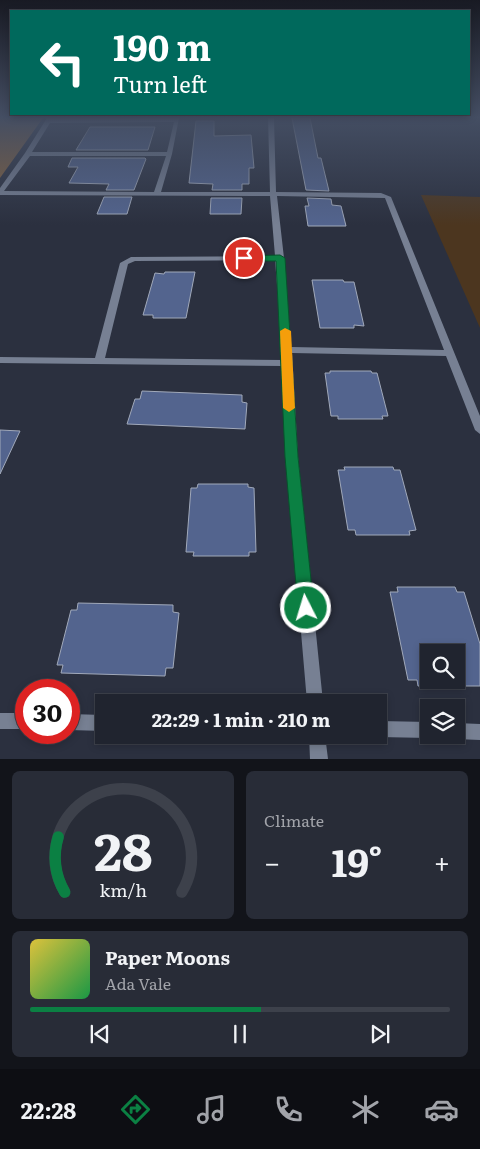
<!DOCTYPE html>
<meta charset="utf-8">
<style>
:root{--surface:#20242f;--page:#282c37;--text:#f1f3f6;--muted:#a2a4aa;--line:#3d414b;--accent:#0b8043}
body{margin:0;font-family:Literata,serif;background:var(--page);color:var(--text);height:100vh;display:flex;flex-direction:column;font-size:19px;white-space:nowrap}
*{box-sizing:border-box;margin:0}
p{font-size:16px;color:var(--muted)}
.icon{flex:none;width:28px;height:28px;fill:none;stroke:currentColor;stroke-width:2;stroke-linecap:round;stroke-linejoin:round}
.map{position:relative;height:759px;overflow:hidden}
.panel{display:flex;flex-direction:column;gap:12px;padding:12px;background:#12141a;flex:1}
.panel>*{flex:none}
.guide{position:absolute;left:10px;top:10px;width:460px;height:105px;border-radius:0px;box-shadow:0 2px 8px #0003,0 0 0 1px var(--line);background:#00695c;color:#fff;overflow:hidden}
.tools{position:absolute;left:420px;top:644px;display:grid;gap:10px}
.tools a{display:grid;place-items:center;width:45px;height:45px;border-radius:0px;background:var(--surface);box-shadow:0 2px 8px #0003,0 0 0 1px var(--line);font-size:25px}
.speed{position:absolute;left:15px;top:679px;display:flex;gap:10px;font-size:25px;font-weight:700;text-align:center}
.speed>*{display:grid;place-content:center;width:65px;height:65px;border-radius:50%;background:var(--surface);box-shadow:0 2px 8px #0003,0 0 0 1px var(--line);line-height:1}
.speed .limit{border:8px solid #d22;background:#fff;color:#111}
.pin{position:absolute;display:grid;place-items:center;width:42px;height:42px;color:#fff;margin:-21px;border:2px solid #fff;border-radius:50%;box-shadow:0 1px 5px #0007}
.me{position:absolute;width:55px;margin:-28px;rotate:355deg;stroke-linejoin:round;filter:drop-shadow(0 0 4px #0008)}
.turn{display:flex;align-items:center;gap:18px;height:105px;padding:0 20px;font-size:22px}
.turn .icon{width:65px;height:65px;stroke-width:2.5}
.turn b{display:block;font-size:35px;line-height:42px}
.big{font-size:38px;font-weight:700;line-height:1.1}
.panel .widget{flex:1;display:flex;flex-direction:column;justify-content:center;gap:8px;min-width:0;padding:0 18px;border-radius:8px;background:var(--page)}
.panel .dial{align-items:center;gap:0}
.dial svg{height:130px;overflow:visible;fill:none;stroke:var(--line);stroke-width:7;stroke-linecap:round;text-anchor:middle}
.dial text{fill:var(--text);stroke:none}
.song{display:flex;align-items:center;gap:15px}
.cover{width:60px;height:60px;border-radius:8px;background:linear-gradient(135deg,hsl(50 70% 55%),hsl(140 70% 35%))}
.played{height:5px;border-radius:2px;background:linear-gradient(90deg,var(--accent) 55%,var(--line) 55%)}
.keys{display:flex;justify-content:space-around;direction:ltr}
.heat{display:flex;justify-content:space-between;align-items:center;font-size:28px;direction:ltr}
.panel .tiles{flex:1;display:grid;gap:12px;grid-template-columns:1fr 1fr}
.widget:last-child{grid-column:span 2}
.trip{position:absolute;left:95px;top:694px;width:292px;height:50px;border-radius:0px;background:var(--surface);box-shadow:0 2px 8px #0003,0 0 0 1px var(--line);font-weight:700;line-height:50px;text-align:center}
.tab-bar{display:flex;height:80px;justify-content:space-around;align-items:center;background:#0d0e13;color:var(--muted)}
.tab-bar .icon{width:35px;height:35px}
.tab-bar .active{color:var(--accent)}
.tab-bar b{font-size:22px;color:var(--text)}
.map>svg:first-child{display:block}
</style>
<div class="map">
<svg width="480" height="759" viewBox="0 0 480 759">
<rect width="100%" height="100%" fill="#2b303f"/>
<path fill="#4c361f" d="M 421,195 L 480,197 L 480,328 Z"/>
<path fill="#84613c" d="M 0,118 L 43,118 L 0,178 Z"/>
<path fill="#53648e" stroke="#a1a9ba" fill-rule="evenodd" d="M 292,118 L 310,118 L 318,158 L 321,158 L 329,191 L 306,190 Z
M 196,121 L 214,121 L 214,136 L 251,135 L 254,168 L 249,168 L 249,184 L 242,184 L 242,190 L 212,190 L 213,184 L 189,183 Z
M 90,127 L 155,127 L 148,150 L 76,150 Z
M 72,158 L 145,158 L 146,159 L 134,190 L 106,190 L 109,184 L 69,183 L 78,167 L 68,167 Z
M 104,197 L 132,197 L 127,214 L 97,214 Z
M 211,198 L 242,198 L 241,214 L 210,214 Z
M 307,198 L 331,199 L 332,205 L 341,206 L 346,226 L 308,226 L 305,206 L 309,206 Z
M 165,272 L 195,272 L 186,318 L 153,318 L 153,315 L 143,315 L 155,273 L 164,274 Z
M 312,280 L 343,280 L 344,282 L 354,282 L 364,326 L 354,325 L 354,328 L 320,328 Z
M 330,371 L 371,371 L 372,373 L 377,373 L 388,416 L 382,416 L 383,419 L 338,419 L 338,416 L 331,416 L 325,373 L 330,373 Z
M 142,391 L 242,395 L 242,402 L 247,403 L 245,429 L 127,424 L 135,399 L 140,399 Z
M 0,430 L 20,431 L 0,474 Z
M 344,467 L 393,467 L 394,470 L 400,470 L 416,530 L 409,531 L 410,535 L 356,535 L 355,530 L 348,530 L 338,470 L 345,470 Z
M 198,484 L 248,484 L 248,487 L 254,488 L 256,552 L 249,552 L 249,556 L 193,556 L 194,552 L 186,552 L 191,488 L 197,488 Z
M 397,587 L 455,587 L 457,592 L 464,592 L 480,644 L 480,686 L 418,686 L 417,680 L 408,680 L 390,592 L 398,592 ZM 429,652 L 456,652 L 456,680 L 429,680 Z
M 78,603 L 173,605 L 173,612 L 179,613 L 173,668 L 166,668 L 165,676 L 61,673 L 63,665 L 57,665 L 71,610 L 77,610 Z"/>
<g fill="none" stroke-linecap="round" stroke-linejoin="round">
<path fill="#778093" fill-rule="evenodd" d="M 47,118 L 179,118 L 172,154 L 161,192 L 270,192 L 268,118 L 274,118 L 276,192 L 381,193 L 391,197 L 480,416 L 480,434 L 475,430 L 446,356 L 292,353 L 298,457 L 323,702 L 307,702 L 286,457 L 283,366 L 0,363 L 0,357 L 95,358 L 120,263 L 131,257 L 275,256 L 270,196 L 0,195 L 0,188 L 25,153 ZM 174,122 L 167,152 L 32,152 L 50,123 ZM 30,156 L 166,156 L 154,192 L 4,191 ZM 277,196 L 385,198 L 444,350 L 291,347 L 284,258 ZM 275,260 L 283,360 L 105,358 L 128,264 L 135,261 Z
M 0,713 L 26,713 L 26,729 L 0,729 Z
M 69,714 L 104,715 L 104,731 L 69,730 Z
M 379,721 L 429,722 L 429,735 L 435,735 L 429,738 L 379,737 L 374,735 L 379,735 Z
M 456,723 L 480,724 L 480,740 L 456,739 L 450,737 L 449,735 L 456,735 Z
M 309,735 L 325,735 L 328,759 L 310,759 Z"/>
</g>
<linearGradient id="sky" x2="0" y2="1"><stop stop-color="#181a23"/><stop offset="0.52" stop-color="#444e63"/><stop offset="1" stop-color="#444e63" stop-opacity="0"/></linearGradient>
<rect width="480" height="225" fill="url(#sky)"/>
<path fill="#0b8043" stroke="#07532c" d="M 280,255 L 285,258 L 298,457 L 314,608 L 311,613 L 306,615 L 300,613 L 298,608 L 285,457 L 276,261 L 244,261 L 239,258 L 244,256 Z"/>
<path fill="#f59e0b" d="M 285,328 L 291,331 L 295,408 L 289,412 L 283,408 L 280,331 Z"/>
</svg>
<div class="tools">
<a><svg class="icon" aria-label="search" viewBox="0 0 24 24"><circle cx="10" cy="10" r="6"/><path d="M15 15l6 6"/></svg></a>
<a><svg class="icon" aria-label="layers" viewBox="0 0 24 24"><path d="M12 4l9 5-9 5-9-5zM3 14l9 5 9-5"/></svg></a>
</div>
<div class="speed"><div class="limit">30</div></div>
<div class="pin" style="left:244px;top:258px;background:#d93025"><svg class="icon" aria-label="arrive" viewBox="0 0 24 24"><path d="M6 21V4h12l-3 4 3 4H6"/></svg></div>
<svg class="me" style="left:306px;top:608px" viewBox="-20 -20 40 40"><circle r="17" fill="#0b8043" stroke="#fff" stroke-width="3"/><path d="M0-11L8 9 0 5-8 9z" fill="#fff"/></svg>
<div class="trip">22:29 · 1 min · 210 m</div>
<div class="guide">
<div class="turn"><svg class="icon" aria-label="left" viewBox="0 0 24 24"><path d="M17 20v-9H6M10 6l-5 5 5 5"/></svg><div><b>190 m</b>Turn left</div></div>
</div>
</div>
<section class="panel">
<div class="tiles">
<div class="widget dial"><svg viewBox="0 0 100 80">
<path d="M14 69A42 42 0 1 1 86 69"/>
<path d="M14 69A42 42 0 0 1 10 35" stroke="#0b8043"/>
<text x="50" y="56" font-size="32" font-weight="700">28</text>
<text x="50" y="72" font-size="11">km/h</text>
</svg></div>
<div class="widget"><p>Climate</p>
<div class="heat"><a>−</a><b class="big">19°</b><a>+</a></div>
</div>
<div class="widget">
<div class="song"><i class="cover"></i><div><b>Paper Moons</b><p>Ada Vale</p></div></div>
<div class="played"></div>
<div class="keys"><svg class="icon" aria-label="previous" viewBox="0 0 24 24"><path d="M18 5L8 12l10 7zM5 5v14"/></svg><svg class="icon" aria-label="pause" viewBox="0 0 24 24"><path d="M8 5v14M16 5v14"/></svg><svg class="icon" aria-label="next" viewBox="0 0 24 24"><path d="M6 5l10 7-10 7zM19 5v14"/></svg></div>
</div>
</div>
</section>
<nav class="tab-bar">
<b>22:28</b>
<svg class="icon active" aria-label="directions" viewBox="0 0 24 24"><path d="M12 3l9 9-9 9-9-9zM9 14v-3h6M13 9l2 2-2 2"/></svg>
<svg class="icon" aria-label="music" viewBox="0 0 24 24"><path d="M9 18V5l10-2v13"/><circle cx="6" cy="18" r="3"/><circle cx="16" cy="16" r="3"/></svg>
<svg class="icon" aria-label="phone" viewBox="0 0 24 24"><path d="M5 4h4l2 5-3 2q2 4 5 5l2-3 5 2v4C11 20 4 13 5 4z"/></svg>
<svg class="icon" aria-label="climate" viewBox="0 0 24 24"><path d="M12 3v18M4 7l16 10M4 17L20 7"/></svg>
<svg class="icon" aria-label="car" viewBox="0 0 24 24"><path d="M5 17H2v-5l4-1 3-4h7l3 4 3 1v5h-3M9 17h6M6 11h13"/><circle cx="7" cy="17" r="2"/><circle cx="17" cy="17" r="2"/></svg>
</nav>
